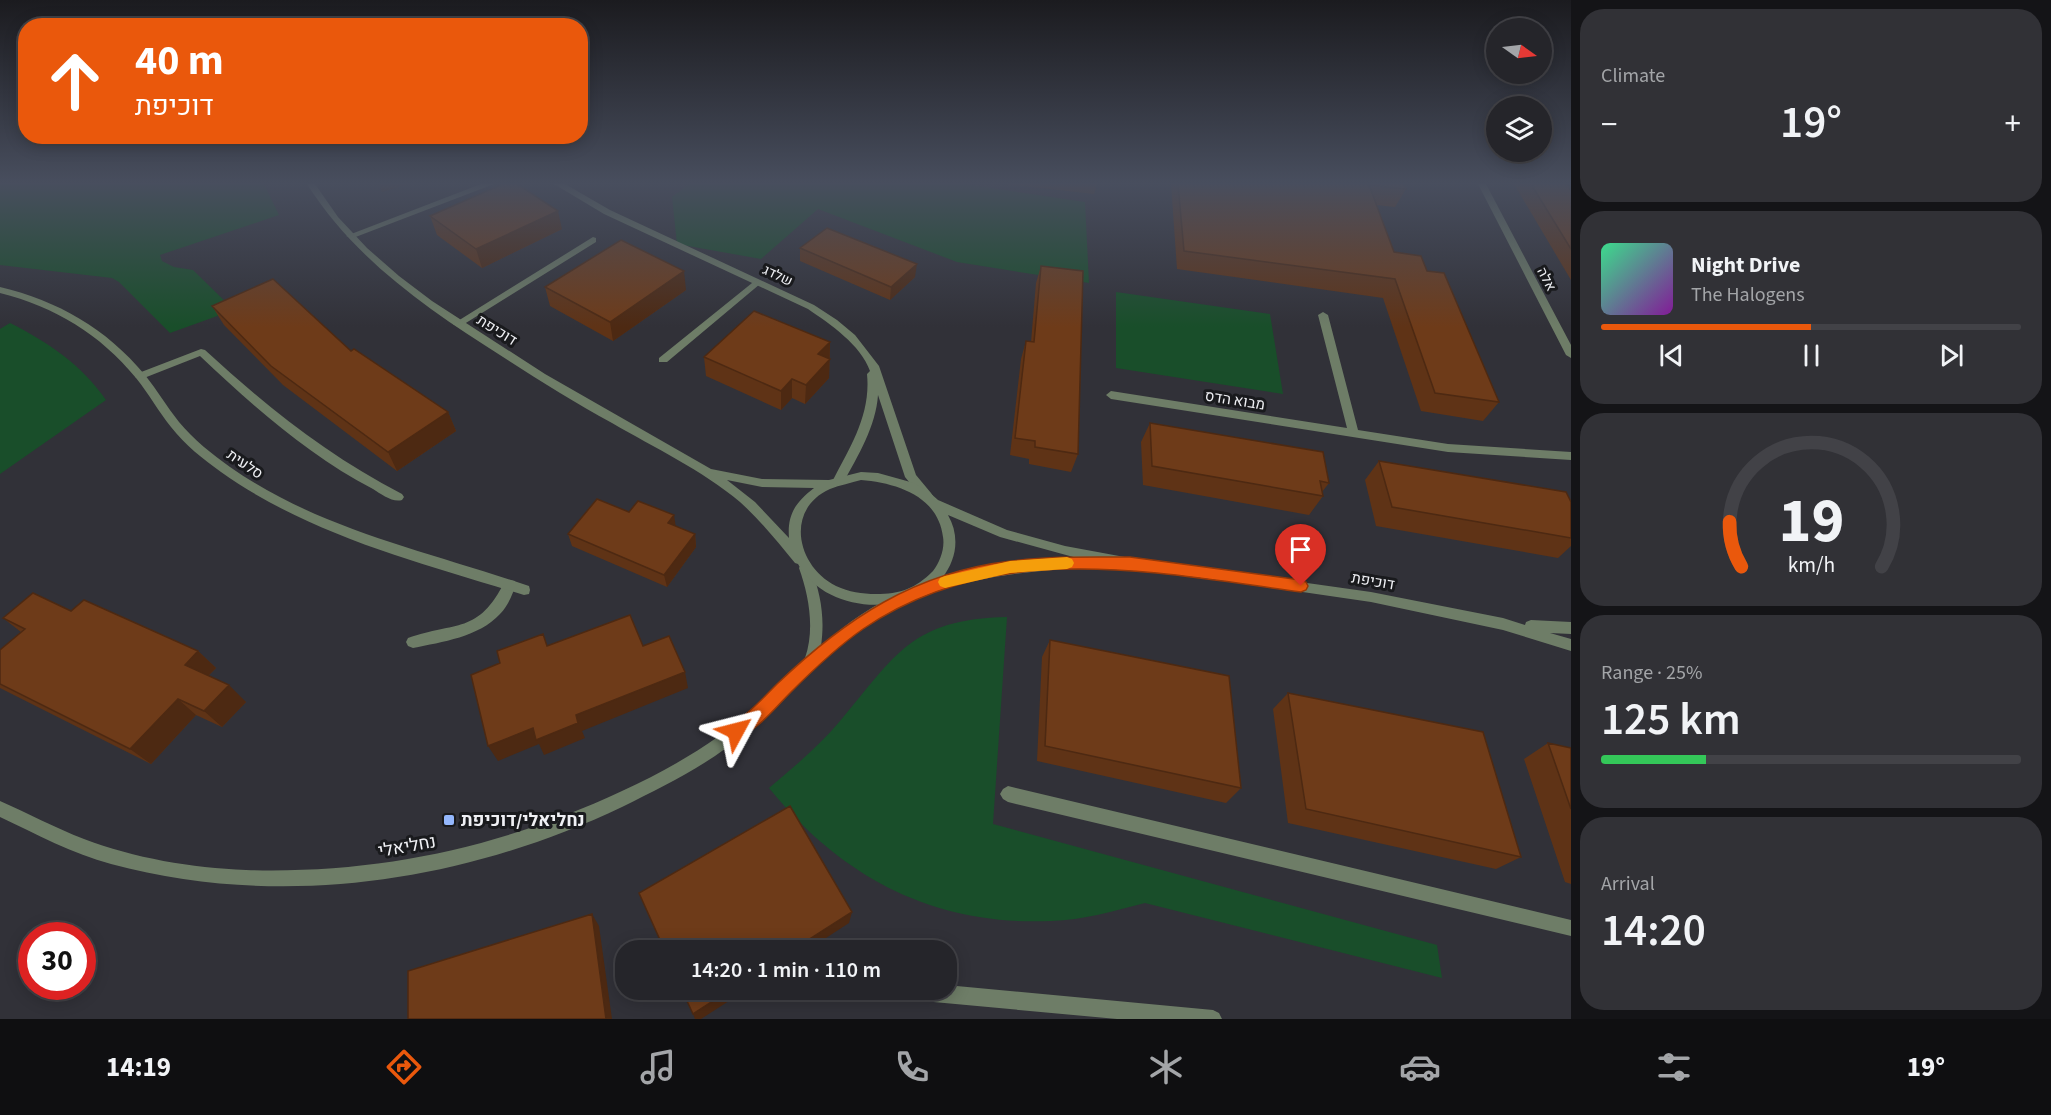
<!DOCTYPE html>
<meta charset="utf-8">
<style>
:root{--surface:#25252a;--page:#313136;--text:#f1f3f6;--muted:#a3a5a8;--line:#424247;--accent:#ea580c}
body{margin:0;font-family:"Source Sans 3",Heebo,sans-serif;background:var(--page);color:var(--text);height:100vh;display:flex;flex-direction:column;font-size:22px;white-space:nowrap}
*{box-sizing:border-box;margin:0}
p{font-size:20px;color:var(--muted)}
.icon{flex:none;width:33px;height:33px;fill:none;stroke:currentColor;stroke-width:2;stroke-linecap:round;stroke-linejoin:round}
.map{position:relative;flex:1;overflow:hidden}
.panel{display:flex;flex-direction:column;gap:9px;padding:9px;background:#141417;width:480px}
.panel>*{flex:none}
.top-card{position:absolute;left:18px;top:18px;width:570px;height:126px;border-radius:24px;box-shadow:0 3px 15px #0003,0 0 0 2px var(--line);background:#ea580c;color:#fff;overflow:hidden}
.needle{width:39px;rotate:104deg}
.controls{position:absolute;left:1486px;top:18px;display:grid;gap:12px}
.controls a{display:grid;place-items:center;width:66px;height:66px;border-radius:50%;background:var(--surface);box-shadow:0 3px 15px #0003,0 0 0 2px var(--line);font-size:30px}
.speed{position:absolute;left:18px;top:922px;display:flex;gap:12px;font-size:30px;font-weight:700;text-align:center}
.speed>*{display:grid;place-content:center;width:78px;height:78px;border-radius:50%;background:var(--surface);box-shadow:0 3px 15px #0003,0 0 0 2px var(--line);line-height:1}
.speed .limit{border:9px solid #d22;background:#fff;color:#111}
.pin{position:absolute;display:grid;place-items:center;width:51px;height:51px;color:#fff;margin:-62px -26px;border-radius:50% 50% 50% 0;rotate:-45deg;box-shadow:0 0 6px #0007}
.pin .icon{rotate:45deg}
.me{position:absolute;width:66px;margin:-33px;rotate:52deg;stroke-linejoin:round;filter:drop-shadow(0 0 4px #0008)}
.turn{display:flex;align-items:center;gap:21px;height:126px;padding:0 18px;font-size:27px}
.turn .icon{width:78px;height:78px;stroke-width:2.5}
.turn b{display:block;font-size:42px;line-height:51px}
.big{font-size:45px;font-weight:600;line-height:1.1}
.panel .card{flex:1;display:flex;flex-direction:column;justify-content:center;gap:9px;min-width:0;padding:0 21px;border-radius:24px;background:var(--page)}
.panel .dial{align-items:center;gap:0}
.dial svg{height:156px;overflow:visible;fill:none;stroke:var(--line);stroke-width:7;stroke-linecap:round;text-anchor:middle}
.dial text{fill:var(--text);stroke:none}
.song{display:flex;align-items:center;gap:18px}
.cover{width:72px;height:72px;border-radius:9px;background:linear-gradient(135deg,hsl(150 70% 55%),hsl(290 70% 35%))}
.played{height:6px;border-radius:3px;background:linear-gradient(90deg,var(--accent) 50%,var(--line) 50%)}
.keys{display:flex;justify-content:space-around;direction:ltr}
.heat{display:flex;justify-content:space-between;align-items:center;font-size:33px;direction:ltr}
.charge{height:9px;border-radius:4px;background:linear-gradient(90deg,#34c759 25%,var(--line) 0)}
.trip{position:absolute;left:615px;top:940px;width:342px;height:60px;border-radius:24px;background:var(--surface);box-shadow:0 3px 15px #0003,0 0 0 2px var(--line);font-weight:600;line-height:60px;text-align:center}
.dock{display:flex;height:96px;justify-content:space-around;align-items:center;background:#0f0f11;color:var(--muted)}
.dock .icon{width:42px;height:42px}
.dock .selected{color:var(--accent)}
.dock b{font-size:27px;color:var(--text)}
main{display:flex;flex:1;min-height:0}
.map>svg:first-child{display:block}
</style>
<main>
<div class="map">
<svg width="1571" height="1019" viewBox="0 0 1571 1019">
<rect width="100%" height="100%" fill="#313138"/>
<path fill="#194e2a" d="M 0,184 L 264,184 L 279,215 L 160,255 L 162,261 L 174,267 L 193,270 L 234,310 L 170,333 L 119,282 L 112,278 L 0,265 Z
M 689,184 L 965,184 L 1085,202 L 1089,283 L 957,262 L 818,209 L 761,259 L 677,244 L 672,197 Z
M 1116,292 L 1270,314 L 1283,394 L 1116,368 Z
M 10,323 C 48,342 82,365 106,400 L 0,474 L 0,329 Z
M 1007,617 L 993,824 L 1437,945 L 1442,978 L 1145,903 C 1114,911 1083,920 1051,921 C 934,926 842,878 769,788 C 794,767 819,746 840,721 C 896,655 911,619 1007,617 Z"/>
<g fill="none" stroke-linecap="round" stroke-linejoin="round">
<path fill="#6e7d67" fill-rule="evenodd" d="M 481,184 L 494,184 L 353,238 L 346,236 Z
M 593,237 L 596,238 L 596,242 L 461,326 L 458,327 L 453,324 Z
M 757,279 L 762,282 L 760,284 L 667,362 L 659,362 L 659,358 Z
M 201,349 L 205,350 C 267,407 327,455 402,494 L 404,497 L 402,500 C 393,503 381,494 373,489 C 308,455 253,406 200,356 L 144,378 L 136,378 L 135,376 L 136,374 Z
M 510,580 L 515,581 L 516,585 C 512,595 508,606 500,614 C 479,637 442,642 413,648 L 408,646 L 406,642 L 408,638 C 456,621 478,635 505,581 Z
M 1008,786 L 1571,920 L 1571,936 L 1008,802 L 1003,799 L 1000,794 L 1003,789 Z
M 946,985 L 1213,1010 L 1219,1013 L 1222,1019 L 1117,1019 L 901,999 L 895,996 L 892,990 L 946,990 Z"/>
<path fill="#6e7d67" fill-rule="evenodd" d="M 554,184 L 565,184 L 610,210 L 814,305 L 837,320 L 855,335 L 879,366 L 916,475 L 931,493 L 933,496 L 931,499 L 923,499 L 905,477 L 878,395 C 876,426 858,456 843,483 L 835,483 L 833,480 C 851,446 871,414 867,374 L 870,371 C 861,345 830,324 808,309 L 604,214 Z
M 1478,184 L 1486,184 L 1571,345 L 1571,358 L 1566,355 Z
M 0,287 C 58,301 106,328 145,375 C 157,390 167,407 179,422 C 194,440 212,454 230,467 C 320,530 427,551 529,586 L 530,590 L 529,594 L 524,595 C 421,563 311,536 221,472 C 203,459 185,445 171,427 C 158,411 149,394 136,378 C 100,334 55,307 0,293 Z
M 1323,312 L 1328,315 L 1358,430 L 1448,444 L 1571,452 L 1571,460 L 1448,452 L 1111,399 L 1106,395 L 1111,391 L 1347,428 L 1318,315 Z
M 805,563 L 809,564 L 811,568 C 821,595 825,618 821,646 C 846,624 875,602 907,591 L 912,592 L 914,596 L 912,600 C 889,612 867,624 847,640 C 801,677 765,722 715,756 C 685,776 654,791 622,807 C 464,882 282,910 111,864 C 73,854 36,834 0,817 L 0,801 C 28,813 55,828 84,839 C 134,858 192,868 246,870 C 379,874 502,847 622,791 C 672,768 720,740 760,703 C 769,694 802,667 805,658 C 815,629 809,596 799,568 L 801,564 Z"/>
<path fill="#6e7d67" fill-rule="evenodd" d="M 307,184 L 315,184 L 338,217 L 367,248 L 399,276 L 432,301 L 545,374 L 711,469 L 762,479 L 829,480 L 861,472 L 878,473 L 914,483 L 929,492 L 938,500 L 1007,530 L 1065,546 L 1130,558 L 1371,592 L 1503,618 L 1525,625 L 1526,622 L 1531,620 L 1571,622 L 1571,634 L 1550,633 L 1571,639 L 1571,651 L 1503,630 L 1371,602 L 1103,563 L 1101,567 L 1097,568 C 1039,569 984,576 929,592 L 926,591 C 886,616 822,607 798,564 L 795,563 C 777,541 760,520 740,502 C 702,470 655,448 612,423 C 575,403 539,380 503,357 C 429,310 355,260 307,184 ZM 727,480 L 762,487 L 814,488 C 796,502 787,514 789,538 L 755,502 ZM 861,480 C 897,483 938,496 943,537 C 945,548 940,562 933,571 C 915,589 900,594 876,594 C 862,594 849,592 836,586 C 796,566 785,509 830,489 C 840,485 851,483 861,480 ZM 948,515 L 1000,537 L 1077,558 L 1012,563 L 942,578 C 957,559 960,536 948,515 Z"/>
</g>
<path fill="#5f3316" d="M 1004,184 L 1097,184 L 1094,194 Z
M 1171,184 L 1404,184 L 1406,189 L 1395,207 L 1376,205 L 1394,252 L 1427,271 L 1499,402 L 1483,421 L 1421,411 L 1383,298 L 1177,269 Z
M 1514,184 L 1567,184 L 1571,191 L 1571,280 Z
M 430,216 L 562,229 L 482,268 L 437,235 Z
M 800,248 L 915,277 L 890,300 L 800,261 Z
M 1041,266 L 1078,454 L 1071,472 L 1029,464 L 1029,459 L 1010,455 L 1021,359 L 1026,341 L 1031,342 L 1036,283 Z
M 545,287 L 686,290 L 613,341 L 550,306 Z
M 212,306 L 351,351 L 448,412 L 456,431 L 397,471 L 283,385 L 224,325 Z
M 830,342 L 829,378 L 805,404 L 792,398 L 781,410 L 706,376 L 704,357 Z
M 1150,423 L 1329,483 L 1322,492 L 1323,496 L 1309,515 L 1143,485 L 1141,442 Z
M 1379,461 L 1571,502 L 1571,546 L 1558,558 L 1376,526 L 1365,480 Z
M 675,526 L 695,534 L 696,547 L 667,587 L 572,546 L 568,534 Z
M 71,611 L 198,651 L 216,668 L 208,676 L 246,702 L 222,727 L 196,715 L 151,764 L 0,688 L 0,650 L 21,632 L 3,618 Z
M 1050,640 L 1241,788 L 1226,803 L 1037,761 L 1042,657 Z
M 1288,693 L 1521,857 L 1496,869 L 1288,823 L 1273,709 Z
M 1548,743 L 1571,748 L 1571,884 L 1565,882 L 1524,759 Z"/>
<path fill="#4d2912" d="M 379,184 L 409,184 L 382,192 Z
M 558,211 L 562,229 L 482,268 L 476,249 Z
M 917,264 L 915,277 L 890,300 L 891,287 Z
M 684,271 L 686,290 L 613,341 L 610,322 Z
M 830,342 L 829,378 L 805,404 L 806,385 L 818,354 Z
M 792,379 L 792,398 L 781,410 L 781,391 Z
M 448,412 L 456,431 L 397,471 L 388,452 Z
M 674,515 L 676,528 L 668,523 Z
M 695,534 L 696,547 L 667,587 L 664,575 Z
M 198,651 L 216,668 L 202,682 L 185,665 Z
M 685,672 L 688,688 L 582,731 L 585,738 L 544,755 L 539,744 L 498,761 L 488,746 L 533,728 L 576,715 Z
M 229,685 L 246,702 L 222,727 L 204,711 Z
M 178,699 L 196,715 L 151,764 L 130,749 Z
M 852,912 L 849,923 L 806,951 L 791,951 Z
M 592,914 L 599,926 L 612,1019 L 606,1019 Z
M 730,990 L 746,990 L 701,1019 L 695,1019 L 693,1014 Z"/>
<path fill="#6e3b19" stroke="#4d2912" stroke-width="1.5" d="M 503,184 L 517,184 L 558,211 L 476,249 L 430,216 Z
M 1178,184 L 1404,184 L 1406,189 L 1369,185 L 1394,252 L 1421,256 L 1427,271 L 1444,273 L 1499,402 L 1435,393 L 1395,279 L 1184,251 Z
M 1531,184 L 1567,184 L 1571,191 L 1571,249 Z
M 827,228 L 917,264 L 891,287 L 800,248 Z
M 621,240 L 684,271 L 610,322 L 545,287 Z
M 1041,266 L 1083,271 L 1078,454 L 1035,447 L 1035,441 L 1015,438 L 1026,341 L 1034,342 Z
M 273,279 L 351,351 L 354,349 L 448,412 L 388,452 L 271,366 L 212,306 Z
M 754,311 L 830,342 L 818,354 L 830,359 L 806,385 L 792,379 L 781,391 L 704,357 Z
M 1150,423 L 1323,452 L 1329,483 L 1320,481 L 1323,496 L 1152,466 Z
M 1379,461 L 1566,492 L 1571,502 L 1571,538 L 1392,507 Z
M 597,499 L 629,512 L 638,501 L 674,515 L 668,523 L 695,534 L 664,575 L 568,534 Z
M 33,593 L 71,611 L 84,600 L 198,651 L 185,665 L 229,685 L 204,711 L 178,699 L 130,749 L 0,684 L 0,650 L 25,629 L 3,618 Z
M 630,615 L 643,646 L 669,636 L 685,672 L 576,715 L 578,723 L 536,740 L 533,728 L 488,746 L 471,675 L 500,663 L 497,651 L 543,634 L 547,646 Z
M 1050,640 L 1229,676 L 1241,788 L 1045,746 Z
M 1288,693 L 1483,732 L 1521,857 L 1306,809 Z
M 1548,743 L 1571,748 L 1571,809 Z
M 790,806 L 852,912 L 791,951 L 665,951 L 639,893 Z
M 592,914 L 606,1019 L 408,1019 L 408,971 Z
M 682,990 L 730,990 L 693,1014 Z"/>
<linearGradient id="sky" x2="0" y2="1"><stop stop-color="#1b1b1f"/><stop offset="0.56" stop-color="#484e5e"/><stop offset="1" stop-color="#484e5e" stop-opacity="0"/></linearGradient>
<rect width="1571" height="327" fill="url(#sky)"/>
<path fill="#ea580c" stroke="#983908" stroke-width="1.5" d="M 1130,557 L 1301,580 L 1306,582 L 1308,586 L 1306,590 L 1301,592 C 1153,572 996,538 863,629 C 837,647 813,670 791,692 C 775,708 758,730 736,739 L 730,736 L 727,731 C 731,722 740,719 747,713 C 758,704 767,694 777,684 C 845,619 915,572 1011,561 C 1051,556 1090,557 1130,557 Z"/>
<path fill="#f59e0b" d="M 1067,557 L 1072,559 L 1074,563 L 1072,567 L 1067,569 L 1010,573 L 945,588 L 940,586 L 938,582 L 940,578 L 945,576 L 1010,561 Z"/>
<rect fill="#94b7fd" stroke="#191a1d" stroke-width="2" x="443" y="814" width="12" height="12" rx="3"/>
<g text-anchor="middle" stroke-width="6" stroke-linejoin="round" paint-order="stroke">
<g font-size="14" fill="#eff0f4" stroke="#191a1d">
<text transform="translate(778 275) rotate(25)" y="5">שלדג</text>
<text transform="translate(1547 279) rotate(62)" y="5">אלה</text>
</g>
<g font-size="15" fill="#eff0f4" stroke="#191a1d">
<text transform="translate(497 330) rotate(32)" y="5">דוכיפת</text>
<text transform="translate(1235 400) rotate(9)" y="5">מבוא הדס</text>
<text transform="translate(245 464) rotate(34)" y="5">סלעית</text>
<text transform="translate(1373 581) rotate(10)" y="5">דוכיפת</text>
</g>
<g font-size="18" font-weight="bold" fill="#eff0f4" stroke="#191a1d" text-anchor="start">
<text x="461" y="826">נחליאלי/דוכיפת</text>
</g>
<g font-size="18" fill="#eff0f4" stroke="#191a1d">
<text transform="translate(407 846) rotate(-10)" y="6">נחליאלי</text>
</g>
</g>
</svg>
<div class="controls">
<a><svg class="needle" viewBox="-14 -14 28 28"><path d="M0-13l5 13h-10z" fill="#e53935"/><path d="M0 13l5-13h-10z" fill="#a3a5a8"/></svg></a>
<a><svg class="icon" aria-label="layers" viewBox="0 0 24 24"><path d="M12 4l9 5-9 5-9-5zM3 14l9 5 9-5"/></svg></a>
</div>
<div class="speed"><div class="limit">30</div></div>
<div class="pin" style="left:1301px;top:586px;background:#d93025"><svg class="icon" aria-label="arrive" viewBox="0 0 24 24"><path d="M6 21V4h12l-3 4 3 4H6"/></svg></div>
<svg class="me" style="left:736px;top:731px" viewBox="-20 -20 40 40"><path d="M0-17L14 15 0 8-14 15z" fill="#ea580c" stroke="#fff" stroke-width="4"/></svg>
<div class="trip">14:20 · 1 min · 110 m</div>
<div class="top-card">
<div class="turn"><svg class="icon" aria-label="ahead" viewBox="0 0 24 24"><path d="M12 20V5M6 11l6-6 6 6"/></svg><div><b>40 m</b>דוכיפת</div></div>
</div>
</div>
<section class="panel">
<div class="card"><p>Climate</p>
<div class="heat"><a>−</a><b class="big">19°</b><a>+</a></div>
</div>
<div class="card">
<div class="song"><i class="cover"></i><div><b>Night Drive</b><p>The Halogens</p></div></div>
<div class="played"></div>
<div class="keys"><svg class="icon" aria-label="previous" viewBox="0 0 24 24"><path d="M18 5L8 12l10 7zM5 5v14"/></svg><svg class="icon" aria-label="pause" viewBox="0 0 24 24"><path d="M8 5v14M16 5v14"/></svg><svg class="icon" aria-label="next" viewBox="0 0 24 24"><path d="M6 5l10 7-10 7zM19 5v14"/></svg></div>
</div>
<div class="card dial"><svg viewBox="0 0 100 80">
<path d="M14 69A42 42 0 1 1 86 69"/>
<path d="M14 69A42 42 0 0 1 8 46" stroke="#ea580c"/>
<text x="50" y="56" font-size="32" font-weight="700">19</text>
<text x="50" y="72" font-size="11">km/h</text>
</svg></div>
<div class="card"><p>Range · 25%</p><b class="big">125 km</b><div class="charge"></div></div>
<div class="card"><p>Arrival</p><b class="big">14:20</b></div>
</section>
</main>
<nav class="dock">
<b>14:19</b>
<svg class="icon selected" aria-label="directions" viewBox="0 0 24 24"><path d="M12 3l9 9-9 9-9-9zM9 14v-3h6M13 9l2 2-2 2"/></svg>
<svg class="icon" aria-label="music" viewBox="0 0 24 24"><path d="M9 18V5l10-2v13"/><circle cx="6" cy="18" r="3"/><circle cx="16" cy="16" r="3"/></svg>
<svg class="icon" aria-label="phone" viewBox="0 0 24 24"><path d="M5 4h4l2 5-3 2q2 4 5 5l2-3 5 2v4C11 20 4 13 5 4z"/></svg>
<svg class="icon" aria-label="climate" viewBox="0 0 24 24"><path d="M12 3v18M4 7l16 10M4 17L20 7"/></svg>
<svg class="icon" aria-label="car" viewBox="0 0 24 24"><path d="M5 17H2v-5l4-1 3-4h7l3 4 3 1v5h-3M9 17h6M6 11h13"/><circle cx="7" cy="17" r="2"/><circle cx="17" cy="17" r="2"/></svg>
<svg class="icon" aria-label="filters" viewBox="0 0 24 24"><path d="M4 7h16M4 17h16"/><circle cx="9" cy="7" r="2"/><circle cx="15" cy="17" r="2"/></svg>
<b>19°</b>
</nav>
